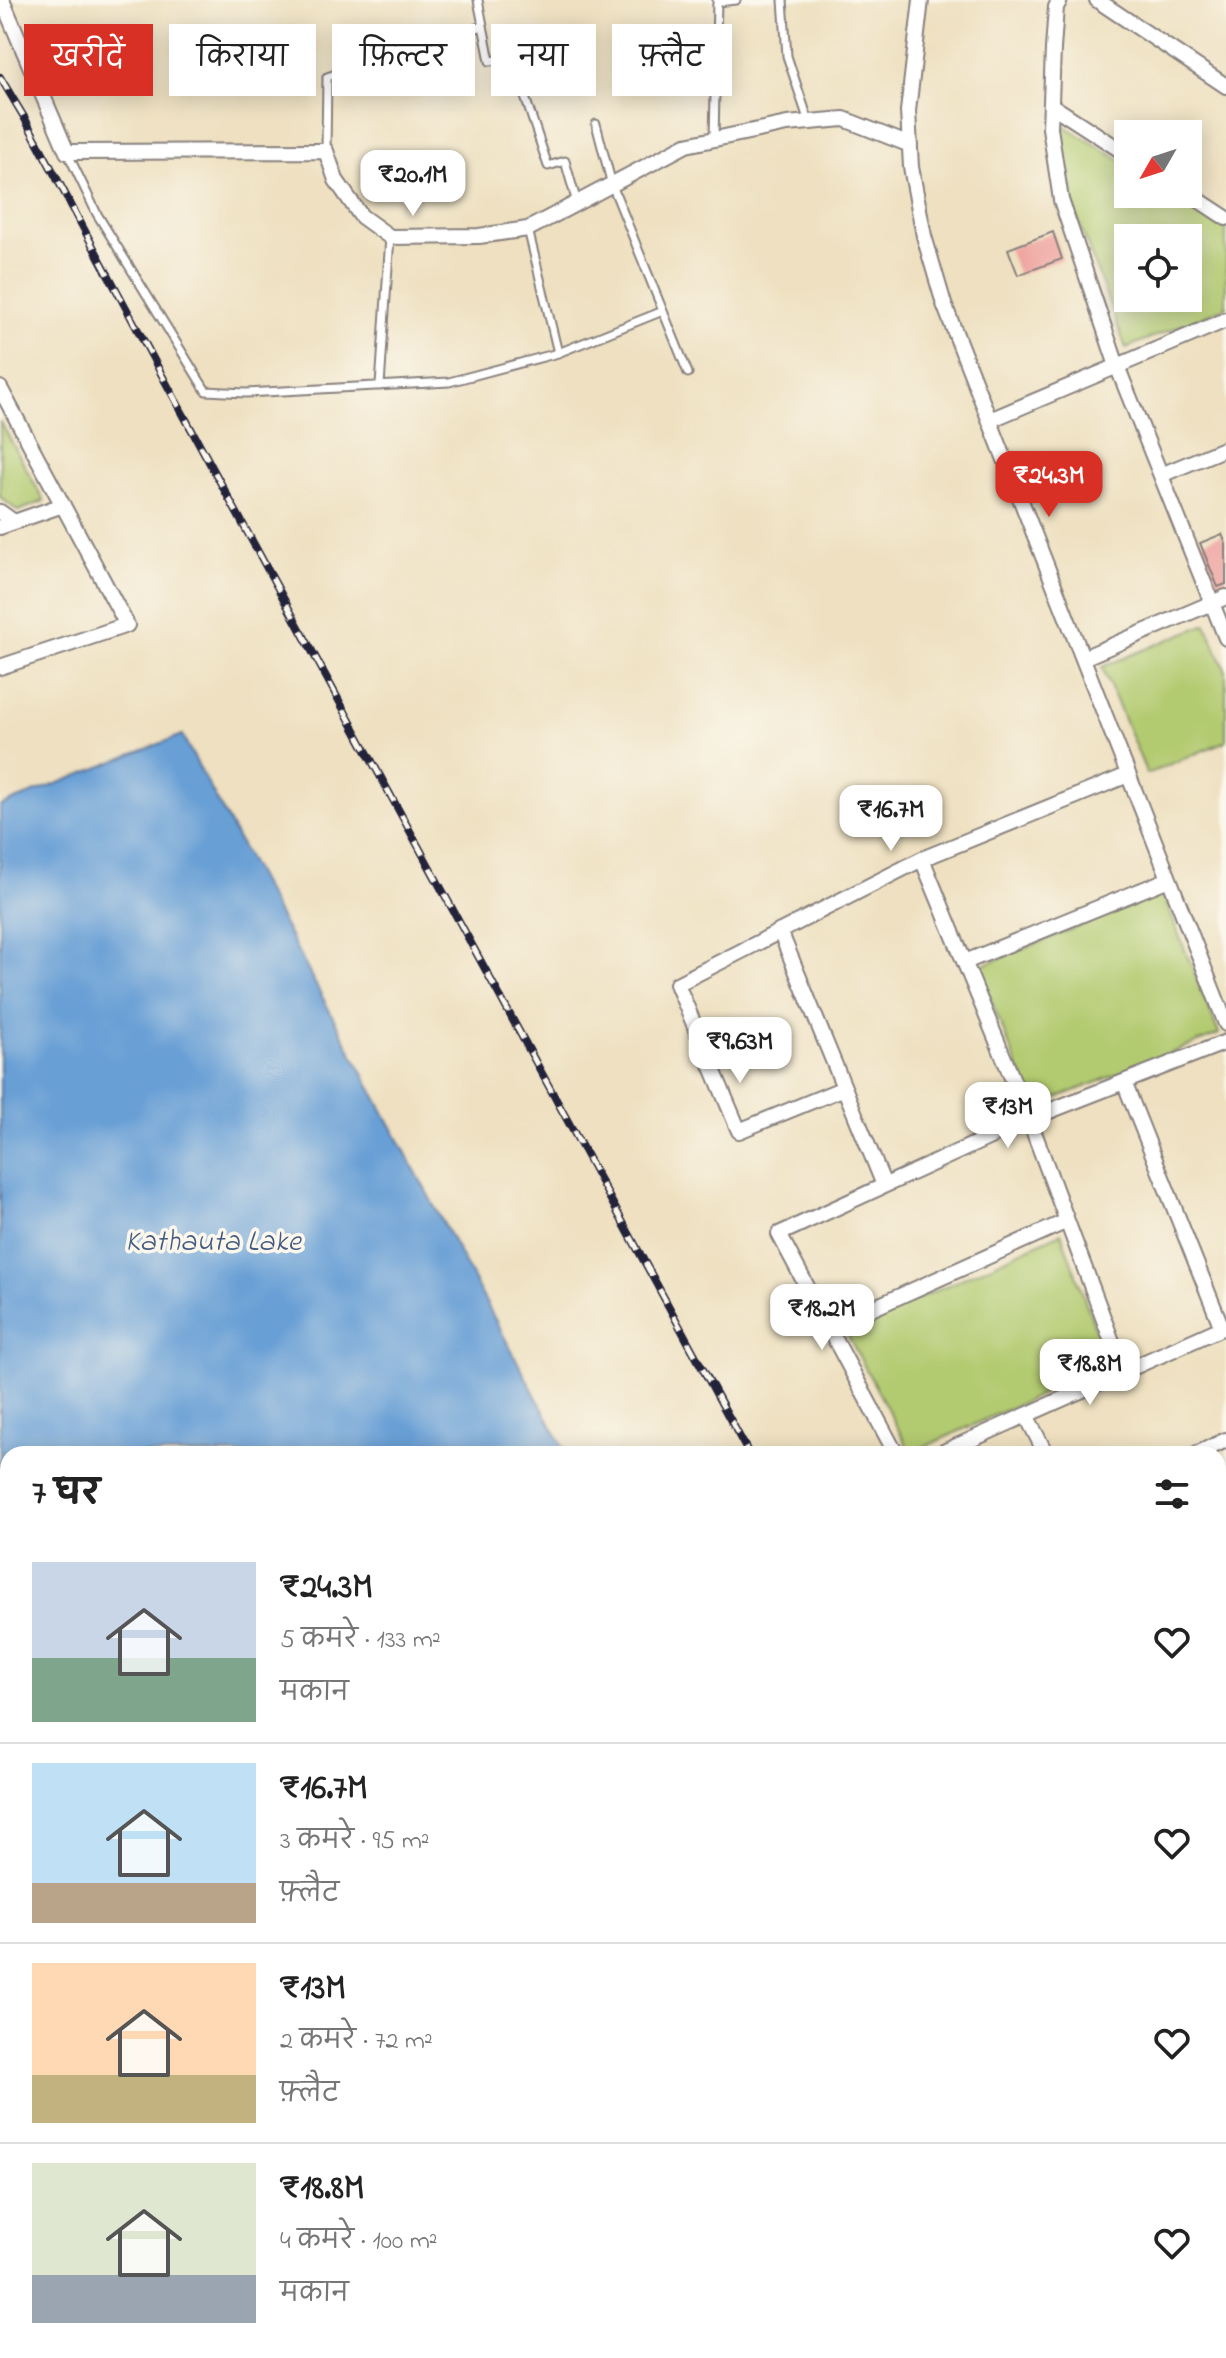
<!DOCTYPE html>
<html lang="hi">
<meta charset="utf-8">
<style>
:root{--surface:#fff;--page:#f6f6f6;--text:#222;--muted:#767676;--line:#e0e0e0;--accent:#d93025}
body{margin:0;font-family:"Indie Flower","Playpen Sans Deva",sans-serif;background:var(--page);color:var(--text);height:100vh;display:flex;flex-direction:column;font-size:30px;white-space:nowrap}
*{box-sizing:border-box;margin:0}
p{font-size:26px;color:var(--muted)}
.icon{flex:none;width:44px;height:44px;fill:none;stroke:currentColor;stroke-width:2;stroke-linecap:round;stroke-linejoin:round}
.map{position:relative;flex:1;overflow:hidden}
.details{position:absolute;left:0px;top:1446px;width:1226px;height:912px;display:flex;flex-direction:column;background:var(--surface);border-radius:24px 24px 0 0;box-shadow:0 4px 20px #0003}
.details>*{flex:none}
.guide{position:absolute;left:24px;top:24px;width:800px;height:72px;display:flex;gap:16px}
.needle{width:52px;rotate:231deg}
.buttons{position:absolute;left:1114px;top:120px;display:grid;gap:16px}
.buttons a{display:grid;place-items:center;width:88px;height:88px;border-radius:0px;background:var(--surface);box-shadow:0 4px 20px #0003;font-size:40px}
.price{position:absolute;translate:-50% -68px;padding:0 18px;border-radius:16px;background:#fff;color:#222;font-size:26px;line-height:52px;filter:drop-shadow(0 2px 4px #0008)}
.price::after{content:'';position:absolute;left:50%;top:48px;width:24px;height:18px;margin-left:-12px;background:inherit;clip-path:polygon(0 0,100% 0,50% 100%)}
.price.current{background:var(--accent);color:#fff}
ul{padding:0;list-style:none}
li{display:flex;align-items:center;gap:24px;height:200px;padding:0 32px}
li+li{border-top:2px solid var(--line)}
li span{display:grid;place-items:center;flex:none;width:224px;height:160px;border-radius:0px;color:#555}
li>.icon{margin-inline-start:auto}
span .icon{width:96px;height:96px;fill:#fffc;stroke-width:1}
li b{font-size:34px}
h2{display:flex;justify-content:space-between;align-items:center;height:96px;padding:0 32px;font-size:34px}
.chip{padding:0 28px;border-radius:0px;background:var(--surface);box-shadow:0 4px 20px #0003;font-size:28px;line-height:72px}
.chip.current{background:var(--accent);color:#fff}
.map>svg:first-child{display:block}
</style>
<div class="map">
<svg width="1226" height="2358" viewBox="0 0 1226 2358">
<rect width="100%" height="100%" fill="#fbf7ec"/>
<filter id="ink" filterUnits="userSpaceOnUse"><feTurbulence type="fractalNoise" baseFrequency=".0125" numOctaves="2"/><feDisplacementMap in="SourceGraphic" scale="16" xChannelSelector="R" yChannelSelector="G"/><feConvolveMatrix kernelMatrix="1 2 1 2 8 2 1 2 1" color-interpolation-filters="sRGB"/></filter>
<filter id="wash" filterUnits="userSpaceOnUse"><feTurbulence type="fractalNoise" baseFrequency=".006" numOctaves="4" result="noise"/><feDisplacementMap in="SourceGraphic" scale="32" xChannelSelector="R" yChannelSelector="G"/><feGaussianBlur stdDeviation="1.8" result="paint"/><feColorMatrix in="noise" values="0 0 0 0 0 0 0 0 0 0 0 0 0 0 0 0 0 1.4 0 .05"/><feComposite in="paint" operator="in"/></filter>
<g filter="url(#wash)">
<rect width="100%" height="100%" fill="#eee0c0"/>
<path fill="#f4d3c0" d="M 1226,2034 L 1226,2193 L 1218,2178 L 1218,2037 Z"/>
<path fill="#b2ca6f" stroke="#6a7655" stroke-width="2" fill-rule="evenodd" d="M 1065,126 L 1128,165 L 1128,194 L 1173,194 L 1226,227 L 1226,307 L 1126,348 L 1076,215 L 1060,132 ZM 1128,238 L 1188,238 L 1188,298 L 1128,298 Z
M 0,421 L 44,501 L 18,511 L 0,497 Z
M 1206,624 L 1226,671 L 1226,741 L 1147,774 L 1102,667 Z
M 1162,893 L 1219,1034 L 1034,1107 L 978,967 Z
M 1061,1233 L 1108,1364 L 911,1453 L 846,1332 Z
M 1226,1605 L 1226,1816 L 1218,1819 L 1218,1608 Z"/>
<path fill="#689fd5" stroke="#456088" stroke-width="2" d="M 182,735 L 567,1454 L 8,1454 L 8,1758 L 0,1760 L 0,806 Z"/>
<g id="blocks">
<path fill="#efa5a0" d="M 1053,232 L 1062,259 L 1018,275 L 1008,249 Z
M 1222,534 L 1226,544 L 1226,584 L 1218,587 L 1200,543 Z"/>
</g>
</g>
<g filter="url(#ink)">
<use href="#blocks" fill-opacity="0" stroke="#88817e" stroke-width="2"/>
<g fill="none" stroke-linecap="round" stroke-linejoin="round">
<g stroke="#88817e" stroke-width="11">
<path id="lane" d="M 478,0 L 490,61 L 519,57 L 529,84 L 521,85 L 548,166 L 565,161 L 577,203
M 783,0 L 787,56 L 809,122
M 717,2 L 736,0
M 596,124 L 612,185 L 688,373
M 714,139 L 717,0
M 326,151 L 327,77 L 483,26
M 67,152 L 97,214 L 206,391 L 246,393 L 449,382 L 558,353 L 528,229
M 558,353 L 663,311
M 380,386 L 390,237
M 0,2269 L 8,2268"/>
</g>
<g stroke="#88817e" stroke-width="18">
<path id="street" d="M 2,0 L 67,152 L 326,151 L 336,180 L 361,216 L 390,237 L 479,236 L 528,229 L 686,145 L 787,124 L 844,119 L 910,145
M 921,0 L 908,111 L 911,167 L 924,236 L 944,304 L 1226,1024
M 1060,0 L 1056,7 L 1053,49 L 1050,128 L 1061,200 L 1117,366 L 1226,638
M 1097,0 L 1226,86
M 1051,105 L 1128,155
M 1188,193 L 1226,218
M 0,388 L 127,625 L 0,667
M 990,420 L 1226,320
M 1161,475 L 1226,448
M 0,512 L 14,522
M 0,527 L 63,505
M 1083,658 L 1226,597
M 922,859 L 1029,1119 L 1123,1371
M 780,931 L 884,1185
M 965,962 L 1169,879
M 1124,1082 L 1222,1328
M 844,1088 L 739,1131 L 677,984 L 922,859 L 1128,775
M 831,1327 L 1067,1221
M 1026,1415 L 1046,1454
M 896,1454 L 779,1234 L 1029,1119 L 1226,1042
M 939,1454 L 1226,1326
M 1196,1454 L 1226,1440
M 1218,1592 L 1226,1589
M 1218,1833 L 1226,1829
M 244,2350 L 245,2358
M 462,2350 L 463,2358
M 605,2350 L 606,2358
M 746,2350 L 747,2358
M 863,2350 L 864,2358
M 936,2350 L 940,2358
M 1065,2350 L 1070,2358
M 354,2358 L 403,2350"/>
</g>
<g stroke="#88817e" stroke-width="24">
<path id="secondary" d="M 1218,1991 L 1226,1988
M 1218,2008 L 1226,2005
M 0,2185 L 8,2195
M 0,2213 L 8,2212
M 0,2236 L 8,2252
M 48,2350 L 51,2358
M 71,2350 L 74,2358"/>
</g>
<use href="#lane" stroke="#fff" stroke-width="7"/>
<use href="#street" stroke="#fff" stroke-width="14"/>
<use href="#secondary" stroke="#fff" stroke-width="20"/>
<g stroke="#22223b" stroke-width="8">
<path id="rail" d="M 0,77 L 24,117 L 164,379 L 749,1454
M 1218,2319 L 1226,2334"/>
</g>
<use href="#rail" stroke="#fbf7ec" stroke-width="5" stroke-dasharray="15" stroke-linecap="butt"/>
</g>
</g>
<g text-anchor="middle" stroke-width="7" stroke-linejoin="round" paint-order="stroke">
<g font-size="30" font-style="italic" fill="#425a80" stroke="#fbf7ec">
<text x="213" y="1250">Kathauta Lake</text>
</g>
</g>
</svg>
<div class="buttons">
<a><svg class="needle" viewBox="-14 -14 28 28"><path d="M0-13l5 13h-10z" fill="#e53935"/><path d="M0 13l5-13h-10z" fill="#767676"/></svg></a>
<a><svg class="icon" aria-label="locate" viewBox="0 0 24 24"><circle cx="12" cy="12" r="6"/><path d="M12 2v4M12 18v4M2 12h4M18 12h4"/></svg></a>
</div>
<b class="price" style="left:413px;top:218px">₹20.1M</b>
<b class="price current" style="left:1049px;top:519px">₹24.3M</b>
<b class="price" style="left:891px;top:853px">₹16.7M</b>
<b class="price" style="left:740px;top:1085px">₹9.63M</b>
<b class="price" style="left:1008px;top:1150px">₹13M</b>
<b class="price" style="left:822px;top:1352px">₹18.2M</b>
<b class="price" style="left:1090px;top:1407px">₹18.8M</b>
<div class="guide">
<a class="chip current">खरीदें</a>
<a class="chip">किराया</a>
<a class="chip">फ़िल्टर</a>
<a class="chip">नया</a>
<a class="chip">फ़्लैट</a>
</div>
<section class="details">
<h2>7 घर<svg class="icon" aria-label="filters" viewBox="0 0 24 24"><path d="M4 7h16M4 17h16"/><circle cx="9" cy="7" r="2"/><circle cx="15" cy="17" r="2"/></svg></h2>
<ul>
<li><span style="background:linear-gradient(#c9d6e8 60%,#7fa58c 0)"><svg class="icon" aria-label="home" viewBox="0 0 24 24"><path d="M3 11l9-7 9 7M6 9v11h12V9"/></svg></span><div><b>₹24.3M</b><p>5 कमरे · 133 m²</p><p>मकान</p></div><svg class="icon" aria-label="heart" viewBox="0 0 24 24"><path d="M12 20l-8-8c-3-5 5-10 8-4 3-6 11-1 8 4z"/></svg></li>
<li><span style="background:linear-gradient(#bfe0f5 75%,#b9a48a 0)"><svg class="icon" aria-label="home" viewBox="0 0 24 24"><path d="M3 11l9-7 9 7M6 9v11h12V9"/></svg></span><div><b>₹16.7M</b><p>3 कमरे · 95 m²</p><p>फ़्लैट</p></div><svg class="icon" aria-label="heart" viewBox="0 0 24 24"><path d="M12 20l-8-8c-3-5 5-10 8-4 3-6 11-1 8 4z"/></svg></li>
<li><span style="background:linear-gradient(#ffd9b3 70%,#c2b280 0)"><svg class="icon" aria-label="home" viewBox="0 0 24 24"><path d="M3 11l9-7 9 7M6 9v11h12V9"/></svg></span><div><b>₹13M</b><p>2 कमरे · 72 m²</p><p>फ़्लैट</p></div><svg class="icon" aria-label="heart" viewBox="0 0 24 24"><path d="M12 20l-8-8c-3-5 5-10 8-4 3-6 11-1 8 4z"/></svg></li>
<li><span style="background:linear-gradient(#dfe7d0 70%,#9aa5b1 0)"><svg class="icon" aria-label="home" viewBox="0 0 24 24"><path d="M3 11l9-7 9 7M6 9v11h12V9"/></svg></span><div><b>₹18.8M</b><p>4 कमरे · 100 m²</p><p>मकान</p></div><svg class="icon" aria-label="heart" viewBox="0 0 24 24"><path d="M12 20l-8-8c-3-5 5-10 8-4 3-6 11-1 8 4z"/></svg></li>
</ul>
</section>
</div>
